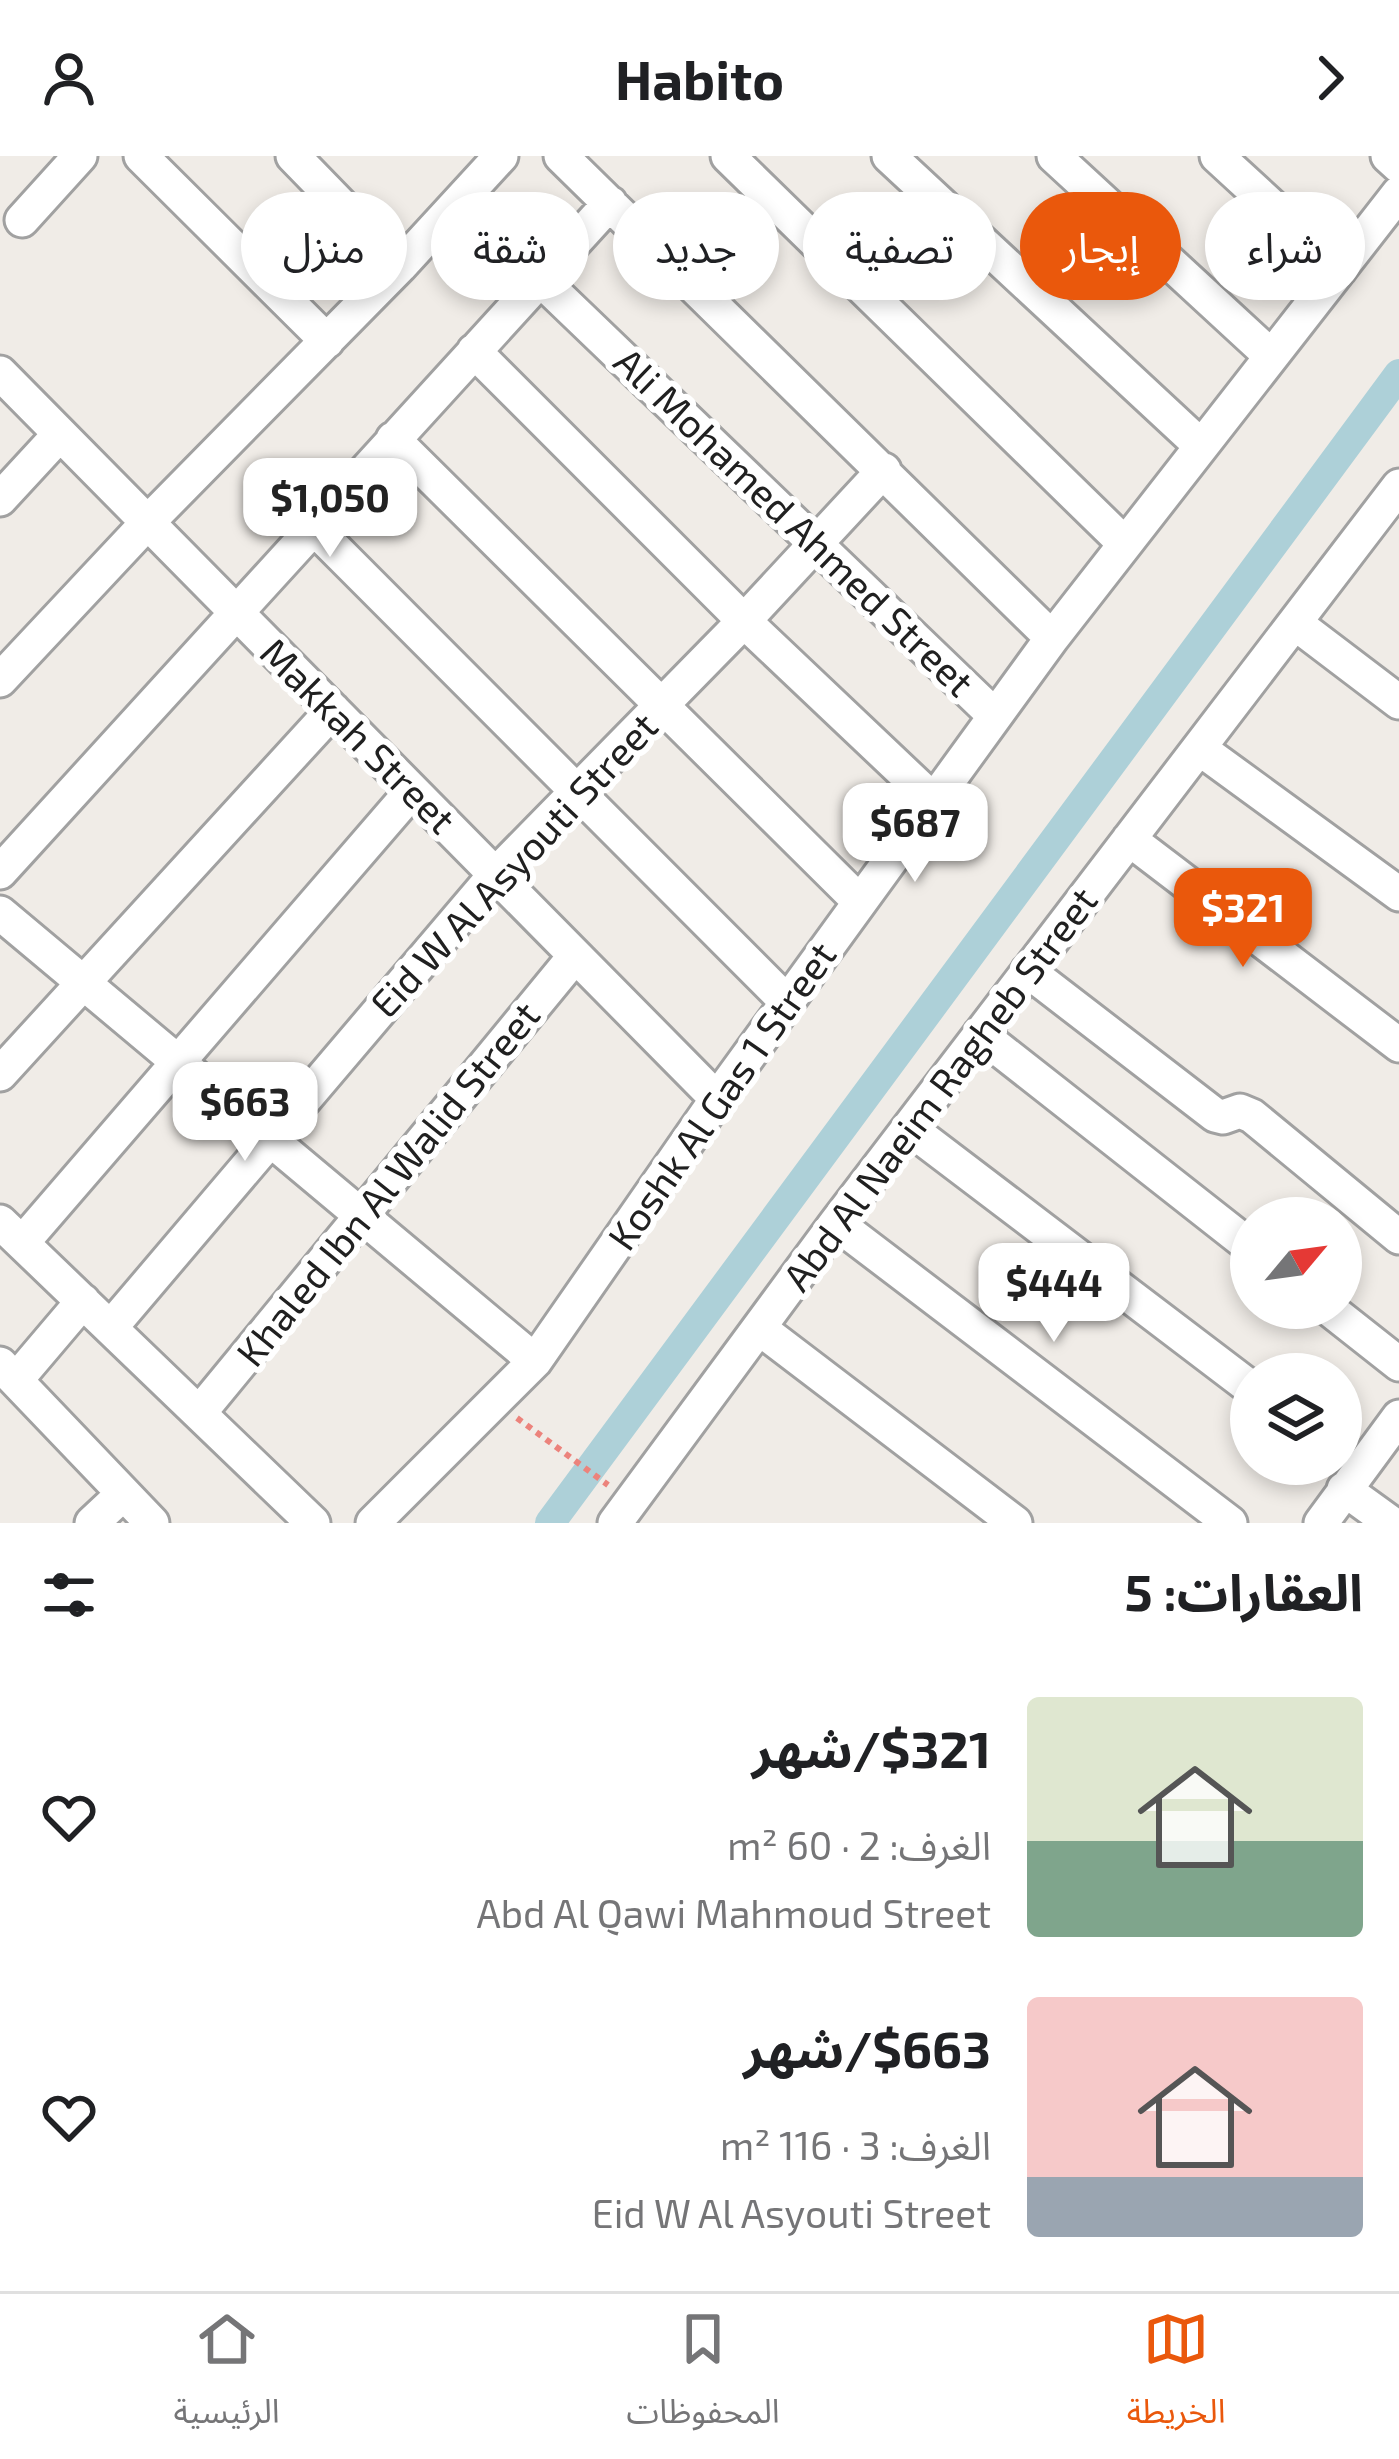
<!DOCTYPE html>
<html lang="ar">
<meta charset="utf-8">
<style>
:root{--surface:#fff;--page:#f2f2f2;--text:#202124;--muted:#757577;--line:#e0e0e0;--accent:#ea580c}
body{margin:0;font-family:"Exo 2","Noto Sans Arabic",sans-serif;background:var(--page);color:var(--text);direction:rtl;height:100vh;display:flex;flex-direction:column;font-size:45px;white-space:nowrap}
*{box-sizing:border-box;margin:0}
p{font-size:39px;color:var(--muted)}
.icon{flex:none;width:66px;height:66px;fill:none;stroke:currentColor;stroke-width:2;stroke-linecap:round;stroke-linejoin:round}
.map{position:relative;height:1367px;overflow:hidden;direction:ltr}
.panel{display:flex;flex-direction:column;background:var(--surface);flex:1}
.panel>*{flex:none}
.hud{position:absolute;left:36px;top:36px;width:1329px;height:108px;direction:rtl;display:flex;gap:24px}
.needle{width:78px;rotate:61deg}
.tools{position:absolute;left:1230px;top:1041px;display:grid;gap:24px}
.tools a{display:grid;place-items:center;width:132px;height:132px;border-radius:50%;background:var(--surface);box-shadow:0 6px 18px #0003;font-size:60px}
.price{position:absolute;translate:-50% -102px;padding:0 27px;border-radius:24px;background:#fff;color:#222;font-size:39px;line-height:78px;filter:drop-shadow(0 3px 6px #0008)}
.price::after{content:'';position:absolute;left:50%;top:72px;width:36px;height:27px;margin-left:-18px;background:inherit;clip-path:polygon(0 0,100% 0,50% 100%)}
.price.active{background:var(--accent);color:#fff}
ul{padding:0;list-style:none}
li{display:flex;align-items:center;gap:36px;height:300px;padding:0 36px}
li span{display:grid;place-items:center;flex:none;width:336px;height:240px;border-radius:12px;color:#555}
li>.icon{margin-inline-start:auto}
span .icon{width:144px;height:144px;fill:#fffc;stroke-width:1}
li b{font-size:51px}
h2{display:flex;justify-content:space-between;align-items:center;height:144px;padding:0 36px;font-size:51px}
.pill{padding:0 42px;border-radius:54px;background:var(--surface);box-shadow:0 6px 18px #0003;font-size:42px;line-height:108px}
.pill.active{background:var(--accent);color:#fff}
header{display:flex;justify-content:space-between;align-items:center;height:156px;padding:0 36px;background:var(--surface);font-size:54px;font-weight:700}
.menu{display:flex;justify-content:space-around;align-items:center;height:168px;border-top:3px solid var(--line);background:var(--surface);font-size:33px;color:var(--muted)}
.menu a{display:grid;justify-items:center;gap:6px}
.menu .active{color:var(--accent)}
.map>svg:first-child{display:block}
</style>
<header><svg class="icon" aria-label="forward" viewBox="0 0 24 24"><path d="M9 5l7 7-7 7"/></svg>Habito<svg class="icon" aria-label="person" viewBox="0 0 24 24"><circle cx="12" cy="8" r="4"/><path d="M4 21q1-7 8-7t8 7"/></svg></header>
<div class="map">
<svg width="1399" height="1367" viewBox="0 0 1399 1367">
<rect width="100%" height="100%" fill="#f0ece7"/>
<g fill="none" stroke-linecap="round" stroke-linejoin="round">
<path stroke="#add0d8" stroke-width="30" d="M 550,1367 L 1399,218"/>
<g stroke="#a1a1a1" stroke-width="39">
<path id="minor" d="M 141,0 L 327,185
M 293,0 L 400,110
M 561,0 L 1052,482
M 728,0 L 1125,388
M 889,0 L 1201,290
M 1054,0 L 1271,200
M 1217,0 L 1340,113
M 1388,0 L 1399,10
M 22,64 L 80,0
M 540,123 L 995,560
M 474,195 L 744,465 L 934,645
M 0,217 L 717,943
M 393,283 L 860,746
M 0,343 L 60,278
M 313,371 L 787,846
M 1295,467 L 1399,546
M 0,524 L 148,366 L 400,110 L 501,0
M 1199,592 L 1399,738
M 1129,683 L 1399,889
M 0,716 L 610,47
M 0,757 L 535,1205
M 1028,815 L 1215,959 L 1223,961 L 1240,955 L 1252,960 L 1399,1081
M 980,878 L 1251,1091
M 0,918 L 333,554
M 909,972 L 1251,1232
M 0,1066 L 313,1367
M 836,1067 L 1230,1367
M 22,1087 L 412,635
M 1328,1152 L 1399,1208
M 111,1171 L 495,719 L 744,465 L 884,314
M 759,1172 L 1015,1367
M 0,1208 L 152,1367
M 16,1224 L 83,1145
M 200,1256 L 575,800
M 1344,1333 L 1391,1367
M 92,1367 L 123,1338
M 373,1367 L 535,1205 L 717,943 L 1052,482 L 1399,37
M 615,1367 L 836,1067 L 1399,330
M 1321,1367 L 1399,1261"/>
</g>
<path stroke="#ec837c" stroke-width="6" stroke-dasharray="6 6" stroke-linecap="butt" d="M 517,1262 L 608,1329"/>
<use href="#minor" stroke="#fff" stroke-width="33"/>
</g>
<g text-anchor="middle" stroke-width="12" stroke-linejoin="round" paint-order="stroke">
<g font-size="39" fill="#202020" stroke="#fff">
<text transform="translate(794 366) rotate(44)" y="14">Ali Mohamed Ahmed Street</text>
<text transform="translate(358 580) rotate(45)" y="14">Makkah Street</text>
<text transform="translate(514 709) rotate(-47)" y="14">Eid W Al Asyouti Street</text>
<text transform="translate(940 933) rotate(-53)" y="14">Abd Al Naeim Ragheb Street</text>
<text transform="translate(722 940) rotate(-55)" y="14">Koshk Al Gas 1 Street</text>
<text transform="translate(388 1028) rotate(-51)" y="14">Khaled Ibn Al Walid Street</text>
</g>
</g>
</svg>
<div class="tools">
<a><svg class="needle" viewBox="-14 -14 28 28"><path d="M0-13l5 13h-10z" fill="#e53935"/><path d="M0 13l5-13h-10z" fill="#757577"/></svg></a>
<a><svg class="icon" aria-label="layers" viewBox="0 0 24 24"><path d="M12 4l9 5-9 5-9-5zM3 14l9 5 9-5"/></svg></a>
</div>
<b class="price" style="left:330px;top:404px">$1,050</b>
<b class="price" style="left:915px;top:729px">$687</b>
<b class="price active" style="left:1243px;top:814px">$321</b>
<b class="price" style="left:245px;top:1008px">$663</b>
<b class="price" style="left:1054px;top:1189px">$444</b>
<div class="hud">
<a class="pill">شراء</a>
<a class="pill active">إيجار</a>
<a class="pill">تصفية</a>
<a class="pill">جديد</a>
<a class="pill">شقة</a>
<a class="pill">منزل</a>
</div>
</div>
<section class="panel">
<h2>العقارات: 5<svg class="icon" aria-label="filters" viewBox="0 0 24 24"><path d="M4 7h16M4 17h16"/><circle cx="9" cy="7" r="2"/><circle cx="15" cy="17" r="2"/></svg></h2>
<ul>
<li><span style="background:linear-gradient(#dfe7d0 60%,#7fa58c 0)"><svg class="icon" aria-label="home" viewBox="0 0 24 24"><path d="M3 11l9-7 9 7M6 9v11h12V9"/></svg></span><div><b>$321/شهر</b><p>الغرف: 2 · 60 m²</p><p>Abd Al Qawi Mahmoud Street</p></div><svg class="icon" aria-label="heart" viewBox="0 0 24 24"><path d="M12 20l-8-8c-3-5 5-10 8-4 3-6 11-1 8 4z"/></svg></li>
<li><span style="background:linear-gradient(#f6c9c9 75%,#9aa5b1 0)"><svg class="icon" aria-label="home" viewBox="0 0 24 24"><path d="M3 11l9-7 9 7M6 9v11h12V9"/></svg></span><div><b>$663/شهر</b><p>الغرف: 3 · 116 m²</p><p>Eid W Al Asyouti Street</p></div><svg class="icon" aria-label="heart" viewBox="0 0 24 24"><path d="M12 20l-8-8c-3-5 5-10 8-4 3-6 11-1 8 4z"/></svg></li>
</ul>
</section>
<nav class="menu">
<a class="active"><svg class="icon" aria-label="map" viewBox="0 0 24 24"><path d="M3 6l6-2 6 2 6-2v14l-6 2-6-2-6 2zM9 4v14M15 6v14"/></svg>الخريطة</a>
<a><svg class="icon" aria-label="saved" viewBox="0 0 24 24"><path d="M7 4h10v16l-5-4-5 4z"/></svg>المحفوظات</a>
<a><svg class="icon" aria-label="home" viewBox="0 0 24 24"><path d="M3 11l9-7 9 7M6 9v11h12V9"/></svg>الرئيسية</a>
</nav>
